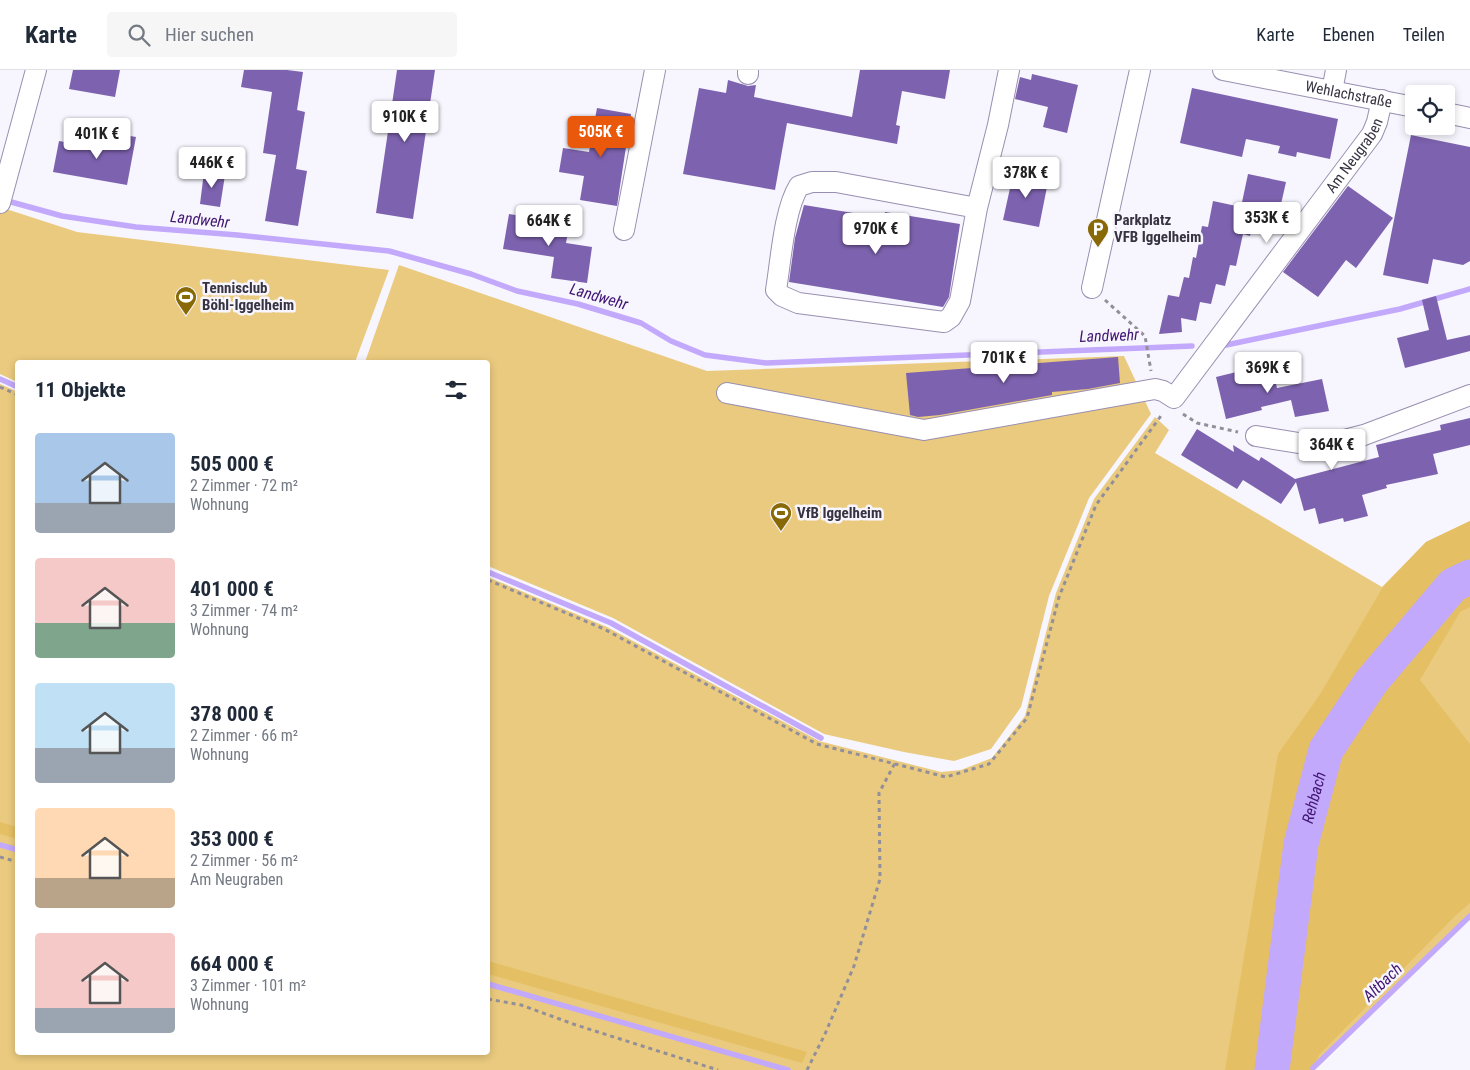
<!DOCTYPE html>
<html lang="de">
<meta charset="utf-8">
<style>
:root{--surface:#fff;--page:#f6f6f7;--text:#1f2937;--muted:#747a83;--line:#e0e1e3;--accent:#ea580c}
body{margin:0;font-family:"Roboto Condensed",sans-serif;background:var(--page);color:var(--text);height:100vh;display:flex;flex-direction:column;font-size:19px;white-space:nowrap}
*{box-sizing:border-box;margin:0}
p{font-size:16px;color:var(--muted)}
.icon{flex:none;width:28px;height:28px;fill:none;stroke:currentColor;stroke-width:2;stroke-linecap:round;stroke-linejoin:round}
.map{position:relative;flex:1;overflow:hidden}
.sheet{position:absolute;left:15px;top:290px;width:475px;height:695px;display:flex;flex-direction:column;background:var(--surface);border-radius:5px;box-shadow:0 2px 8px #0003}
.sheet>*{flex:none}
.buttons{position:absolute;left:1405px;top:15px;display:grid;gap:10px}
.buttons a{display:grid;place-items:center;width:50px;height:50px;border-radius:5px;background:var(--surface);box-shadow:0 2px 8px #0003;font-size:25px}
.price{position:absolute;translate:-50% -42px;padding:0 11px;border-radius:5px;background:#fff;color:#222;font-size:16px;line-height:32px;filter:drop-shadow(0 1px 2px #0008)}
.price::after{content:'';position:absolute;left:50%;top:30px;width:15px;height:11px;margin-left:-8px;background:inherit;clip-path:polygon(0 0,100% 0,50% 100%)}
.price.on{background:var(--accent);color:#fff}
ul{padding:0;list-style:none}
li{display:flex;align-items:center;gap:15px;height:125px;padding:0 20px}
li span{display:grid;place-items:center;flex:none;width:140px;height:100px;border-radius:5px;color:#555}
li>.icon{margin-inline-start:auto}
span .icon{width:60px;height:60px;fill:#fffc;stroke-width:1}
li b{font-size:21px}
h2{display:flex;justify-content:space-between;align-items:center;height:60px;padding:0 20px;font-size:21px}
header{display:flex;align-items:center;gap:30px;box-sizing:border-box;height:70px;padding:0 25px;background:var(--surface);border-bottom:1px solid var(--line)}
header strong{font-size:24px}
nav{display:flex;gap:28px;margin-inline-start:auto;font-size:18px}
.search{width:350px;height:45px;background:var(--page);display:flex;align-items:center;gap:12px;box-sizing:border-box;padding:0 18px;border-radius:5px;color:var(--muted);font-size:19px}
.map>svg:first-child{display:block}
</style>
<header>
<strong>Karte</strong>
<div class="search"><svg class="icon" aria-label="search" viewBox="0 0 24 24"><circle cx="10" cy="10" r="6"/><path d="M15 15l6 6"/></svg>Hier suchen</div>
<nav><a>Karte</a><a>Ebenen</a><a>Teilen</a></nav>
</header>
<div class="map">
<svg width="1470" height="1000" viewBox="0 0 1470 1000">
<rect width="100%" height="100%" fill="#f7f5fd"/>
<path fill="#eaca7e" d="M 0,137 L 77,162 L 389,200 L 355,292 L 18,292 L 17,312 L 0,304 Z
M 399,195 L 707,301 L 1124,286 L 1151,344 L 1089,428 L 1049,526 L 1021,637 L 991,679 L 954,691 L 904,682 L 824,664 L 613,548 L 488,496 L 488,292 L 365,292 Z
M 0,314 L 18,322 L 18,982 L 488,982 L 488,507 L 607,557 L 819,671 L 941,702 L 961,700 L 992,688 L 1025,646 L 1056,523 L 1094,429 L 1155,347 L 1169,360 L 1155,383 L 1382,517 L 1426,472 L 1470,451 L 1470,845 L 1311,1000 L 0,1000 Z"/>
<path fill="#e4bf64" d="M 1470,451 L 1470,537 L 1460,542 L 1420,610 L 1470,674 L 1470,833 L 1456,845 L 1319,985 L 1312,1000 L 1225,1000 L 1278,684 L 1319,626 L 1383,517 L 1426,472 Z
M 0,752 L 17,757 L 17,769 L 0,764 Z
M 488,891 L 807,982 L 802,993 L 488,904 Z"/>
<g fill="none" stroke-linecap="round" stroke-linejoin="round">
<path stroke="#c3a9fb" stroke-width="5.5" d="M 4,130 L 62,146 L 136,157 L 237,165 L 389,181 L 471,204 L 517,221 L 578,234 L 641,253 L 671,271 L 705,285 L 766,293 L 1192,276
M 1226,275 L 1400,239 L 1470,219
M 0,309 L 18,317
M 488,502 L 611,553 L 821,668
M 0,775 L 18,780
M 488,914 L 788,1000
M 1313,998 L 1470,846"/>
<path stroke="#c3a9fb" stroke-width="35" id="s1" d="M 1272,1000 L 1301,774 L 1326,680 L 1371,612 L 1453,515 L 1470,507"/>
</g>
<path fill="#7d62af" d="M 73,0 L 120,0 L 115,27 L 69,19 Z
M 244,0 L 287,0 L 303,2 L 297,40 L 305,42 L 296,99 L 307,101 L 298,156 L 265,151 L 276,85 L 263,83 L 272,22 L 241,17 Z
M 397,0 L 435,0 L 413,149 L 376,143 Z
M 860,0 L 950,0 L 945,29 L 902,21 L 896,55 L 900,56 L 897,74 L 787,53 L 775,120 L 683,104 L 699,18 L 726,23 L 728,10 L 748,16 L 756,15 L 754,27 L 852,47 Z
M 1032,4 L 1078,15 L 1067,63 L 1043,57 L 1048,37 L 1015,29 L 1020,7 L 1031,10 Z
M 1192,18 L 1338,49 L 1330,89 L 1297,82 L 1296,87 L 1278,83 L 1280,76 L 1246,69 L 1242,87 L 1180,73 Z
M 597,38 L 631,44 L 617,136 L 580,130 L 584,106 L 559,102 L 563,78 L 589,82 Z
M 113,63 L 136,67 L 127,115 L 53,102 L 59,71 L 110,80 Z
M 1411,65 L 1470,77 L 1470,191 L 1463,195 L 1433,189 L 1428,214 L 1383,205 Z
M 1014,100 L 1049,107 L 1039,157 L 1003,150 Z
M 204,102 L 225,105 L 220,137 L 200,134 Z
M 1248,104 L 1286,112 L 1279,143 L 1256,138 L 1250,166 L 1243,164 L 1236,196 L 1230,195 L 1225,216 L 1216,214 L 1211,234 L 1200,232 L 1196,251 L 1181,248 L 1182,262 L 1159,264 L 1168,225 L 1179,227 L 1184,207 L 1189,208 L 1193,187 L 1196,188 L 1202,156 L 1208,157 L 1213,131 L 1241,137 Z
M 1348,116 L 1393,148 L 1356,198 L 1346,190 L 1318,227 L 1283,202 Z
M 804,135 L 884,148 L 885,142 L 960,154 L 949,227 L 943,237 L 789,212 L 795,168 Z
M 509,144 L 541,149 L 540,152 L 569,156 L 566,173 L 592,177 L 587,213 L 551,208 L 554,187 L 503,179 Z
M 1436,226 L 1447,270 L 1470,265 L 1470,281 L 1405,298 L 1397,268 L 1429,260 L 1422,230 Z
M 1118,287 L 1120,313 L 1088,319 L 1052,322 L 1052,325 L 940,345 L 918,347 L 910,345 L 906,303 Z
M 1261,296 L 1262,300 L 1272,297 L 1277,318 L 1322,309 L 1329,341 L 1295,347 L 1291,330 L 1261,337 L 1262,340 L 1226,349 L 1216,307 Z
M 1470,348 L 1470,375 L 1433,384 L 1438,404 L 1386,415 L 1387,418 L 1362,425 L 1368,446 L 1344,452 L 1343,448 L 1319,454 L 1315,438 L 1304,441 L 1296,412 L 1281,434 L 1243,410 L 1237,419 L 1181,385 L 1197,359 L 1234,382 L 1233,375 L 1259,391 L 1261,387 L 1295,409 L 1379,387 L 1376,375 L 1441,360 L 1440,355 Z"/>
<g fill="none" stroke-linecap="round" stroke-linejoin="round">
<g stroke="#998fb0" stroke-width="22">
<g id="minor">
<path id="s2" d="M 1223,0 L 1414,37"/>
<path d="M 748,4 L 748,0"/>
<path d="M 1332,21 L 1336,0"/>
<path d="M 1446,43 L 1470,48"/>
<path d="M 0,133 L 36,0"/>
<path d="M 977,138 L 836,112 L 812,112 L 799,116 C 784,140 781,190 776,220 L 782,226 L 798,233 L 944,252 L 951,247 L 960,231 L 977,138 L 998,55 L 1009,0"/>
<path d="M 624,160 L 655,0"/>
<path d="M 1092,218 L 1140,0"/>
<path id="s3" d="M 727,323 L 924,360 L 1155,319 L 1163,321 L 1174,328 L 1372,64 L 1377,52 L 1382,30"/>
<path d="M 1256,366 L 1311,375 L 1329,374 L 1364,365 L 1470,325"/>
</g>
</g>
<path stroke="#928f9a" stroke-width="3" stroke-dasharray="4 4" stroke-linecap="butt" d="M 1105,230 L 1145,266 L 1151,301
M 0,317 L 18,325
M 1183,344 L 1197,353 L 1238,362
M 488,510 L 604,559 L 817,674 L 946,707 L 989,694 L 1027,648 L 1059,527 L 1096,435 L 1163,343
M 0,787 L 18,792
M 488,929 L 521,935 L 576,955 L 718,1000
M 807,1000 L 825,964 L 854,896 L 880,809 L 879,723 L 895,693"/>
<use href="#minor" stroke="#fff" stroke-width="20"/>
</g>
<defs>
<g id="parking-pin" transform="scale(1.125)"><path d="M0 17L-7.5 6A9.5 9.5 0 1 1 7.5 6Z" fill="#886906" stroke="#f7f5fd"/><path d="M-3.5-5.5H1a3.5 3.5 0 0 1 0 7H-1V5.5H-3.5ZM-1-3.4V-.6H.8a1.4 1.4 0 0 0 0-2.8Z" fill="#fff"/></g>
<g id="stadium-pin" transform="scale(1.125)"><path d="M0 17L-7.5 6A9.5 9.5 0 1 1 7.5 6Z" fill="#886906" stroke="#f7f5fd"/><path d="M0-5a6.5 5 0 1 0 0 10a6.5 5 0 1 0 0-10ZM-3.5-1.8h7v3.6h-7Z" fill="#fff"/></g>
</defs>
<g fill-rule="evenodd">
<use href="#parking-pin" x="1098" y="159"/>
<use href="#stadium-pin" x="186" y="227"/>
<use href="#stadium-pin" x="781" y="443"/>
</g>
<g text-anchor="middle" stroke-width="5" stroke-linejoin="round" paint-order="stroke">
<g font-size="15" fill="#373341" stroke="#f7f5fd">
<text dy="5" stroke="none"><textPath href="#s2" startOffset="128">Wehlachstraße</textPath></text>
<text dy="5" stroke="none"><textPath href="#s3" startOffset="759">Am Neugraben</textPath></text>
</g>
<g font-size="15" font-weight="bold" fill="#373341" stroke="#f7f5fd" text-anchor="start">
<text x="1114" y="155">Parkplatz<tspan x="1114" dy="17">VFB Iggelheim</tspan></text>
<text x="202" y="223">Tennisclub<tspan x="202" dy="17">Böhl-Iggelheim</tspan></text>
<text x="797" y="448">VfB Iggelheim</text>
</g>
<g font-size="16" font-style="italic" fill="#401573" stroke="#f7f5fd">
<text transform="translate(200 149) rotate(6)" y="6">Landwehr</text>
<text transform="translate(599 226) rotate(16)" y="6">Landwehr</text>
<text transform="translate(1109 265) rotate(-2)" y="6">Landwehr</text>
<text dy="6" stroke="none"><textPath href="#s1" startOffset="276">Rehbach</textPath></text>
<text transform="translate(1382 912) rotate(-44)" y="6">Altbach</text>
</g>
</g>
</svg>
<div class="buttons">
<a><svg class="icon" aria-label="locate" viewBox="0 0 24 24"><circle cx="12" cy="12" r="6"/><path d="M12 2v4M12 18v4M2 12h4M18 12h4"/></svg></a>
</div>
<b class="price" style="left:405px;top:73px">910K €</b>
<b class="price on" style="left:601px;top:88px">505K €</b>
<b class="price" style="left:97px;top:90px">401K €</b>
<b class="price" style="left:212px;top:119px">446K €</b>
<b class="price" style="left:1026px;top:129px">378K €</b>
<b class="price" style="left:1267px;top:174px">353K €</b>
<b class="price" style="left:549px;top:177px">664K €</b>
<b class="price" style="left:876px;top:185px">970K €</b>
<b class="price" style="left:1004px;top:314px">701K €</b>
<b class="price" style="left:1268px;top:324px">369K €</b>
<b class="price" style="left:1332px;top:401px">364K €</b>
<section class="sheet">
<h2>11 Objekte<svg class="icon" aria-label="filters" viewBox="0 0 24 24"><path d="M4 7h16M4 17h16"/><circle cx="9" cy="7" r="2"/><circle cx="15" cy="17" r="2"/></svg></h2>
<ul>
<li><span style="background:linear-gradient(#a9c7e8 70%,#9aa5b1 0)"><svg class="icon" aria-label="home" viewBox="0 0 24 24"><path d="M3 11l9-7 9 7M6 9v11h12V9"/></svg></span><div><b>505 000 €</b><p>2 Zimmer · 72 m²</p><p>Wohnung</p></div></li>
<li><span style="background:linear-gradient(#f6c9c9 65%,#7fa58c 0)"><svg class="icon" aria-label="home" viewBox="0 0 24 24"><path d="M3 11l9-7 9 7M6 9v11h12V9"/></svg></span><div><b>401 000 €</b><p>3 Zimmer · 74 m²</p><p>Wohnung</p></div></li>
<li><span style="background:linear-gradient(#bfe0f5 65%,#9aa5b1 0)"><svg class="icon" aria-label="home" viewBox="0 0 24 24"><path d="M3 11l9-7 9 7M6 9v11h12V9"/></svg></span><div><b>378 000 €</b><p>2 Zimmer · 66 m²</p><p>Wohnung</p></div></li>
<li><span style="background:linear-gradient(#ffd9b3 70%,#b9a48a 0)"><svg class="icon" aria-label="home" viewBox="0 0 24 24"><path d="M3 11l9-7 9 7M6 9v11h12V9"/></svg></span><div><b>353 000 €</b><p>2 Zimmer · 56 m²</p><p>Am Neugraben</p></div></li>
<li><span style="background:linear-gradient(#f6c9c9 75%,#9aa5b1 0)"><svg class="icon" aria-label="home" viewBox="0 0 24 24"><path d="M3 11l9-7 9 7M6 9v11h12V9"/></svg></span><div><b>664 000 €</b><p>3 Zimmer · 101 m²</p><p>Wohnung</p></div></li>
</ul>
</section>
</div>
